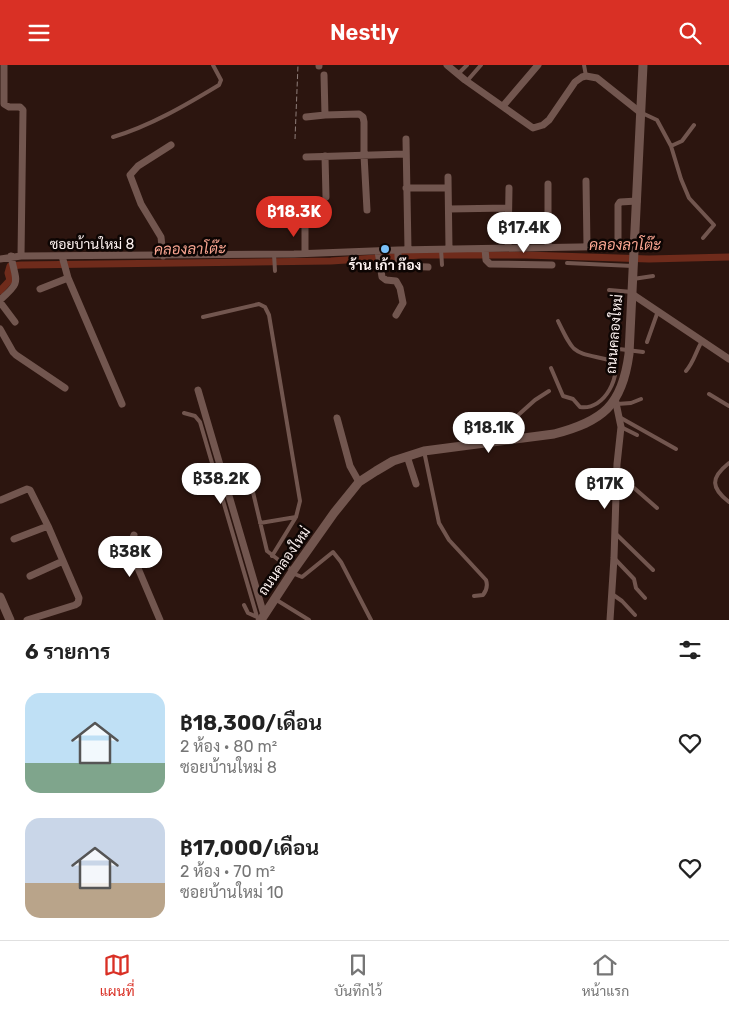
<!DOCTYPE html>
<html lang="th">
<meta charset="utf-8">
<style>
:root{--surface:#fff;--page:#f6f6f6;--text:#222;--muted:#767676;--line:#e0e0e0;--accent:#d93025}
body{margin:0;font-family:Rubik,Sarabun,sans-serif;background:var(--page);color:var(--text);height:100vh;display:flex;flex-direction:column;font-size:19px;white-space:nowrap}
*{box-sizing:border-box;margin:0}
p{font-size:16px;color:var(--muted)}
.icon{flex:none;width:28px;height:28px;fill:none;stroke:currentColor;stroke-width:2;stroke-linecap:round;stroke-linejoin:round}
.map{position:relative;height:555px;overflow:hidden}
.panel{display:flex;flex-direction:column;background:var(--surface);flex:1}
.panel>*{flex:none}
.price{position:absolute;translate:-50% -42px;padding:0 11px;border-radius:18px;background:#fff;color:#222;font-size:16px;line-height:32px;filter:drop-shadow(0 1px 2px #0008)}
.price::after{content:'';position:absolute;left:50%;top:30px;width:15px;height:11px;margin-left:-8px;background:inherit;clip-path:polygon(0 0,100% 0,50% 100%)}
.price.active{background:var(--accent);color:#fff}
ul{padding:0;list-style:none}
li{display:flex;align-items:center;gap:15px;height:125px;padding:0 25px}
li span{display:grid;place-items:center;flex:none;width:140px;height:100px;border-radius:15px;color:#555}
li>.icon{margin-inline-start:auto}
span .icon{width:60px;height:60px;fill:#fffc;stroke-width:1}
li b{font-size:21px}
h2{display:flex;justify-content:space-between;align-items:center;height:60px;padding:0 25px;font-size:21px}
header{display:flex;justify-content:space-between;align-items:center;height:65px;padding:0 25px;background:var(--accent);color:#fff;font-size:22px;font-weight:600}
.tabs{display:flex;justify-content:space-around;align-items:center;height:70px;border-top:1px solid var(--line);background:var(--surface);font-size:14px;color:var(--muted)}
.tabs a{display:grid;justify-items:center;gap:2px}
.tabs .active{color:var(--accent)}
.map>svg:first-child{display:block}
</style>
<header><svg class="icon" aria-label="menu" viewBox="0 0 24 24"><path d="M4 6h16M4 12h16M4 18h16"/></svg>Nestly<svg class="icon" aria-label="search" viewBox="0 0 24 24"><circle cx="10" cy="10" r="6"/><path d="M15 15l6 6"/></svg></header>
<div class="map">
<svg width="729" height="555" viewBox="0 0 729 555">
<rect width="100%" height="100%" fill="#2c150f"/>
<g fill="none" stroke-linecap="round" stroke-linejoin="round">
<path stroke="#6f2b1b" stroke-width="7" d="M 0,226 L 10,215 L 8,208 L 10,201 L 21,200 L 331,196 L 421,190 L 526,190 L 649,194 L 729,192"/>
<path stroke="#8e7d79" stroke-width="1" stroke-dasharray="5 2.5" stroke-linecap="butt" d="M 295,74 L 298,0"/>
<path stroke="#72564f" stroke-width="4" d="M 584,0 L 586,11
M 458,9 L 467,0
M 467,16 L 481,0
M 642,48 L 657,55 L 671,81 L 682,76 L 694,60
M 113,72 C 150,61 186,40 219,20 L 221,15 L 213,0
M 671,81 L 681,114 L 689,133 L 714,160 L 703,173
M 441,184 L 442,200
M 274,189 L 275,206
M 567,198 L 633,201
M 633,214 L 653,211
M 609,225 L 632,227
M 203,252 L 259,239 L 265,242 L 269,250 L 300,436 L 296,452 L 272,491
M 558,256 C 575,291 572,286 609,295 L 619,284 L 643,287
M 647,277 L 658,246
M 551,303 L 563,331 L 573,334 L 580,342 C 605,346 622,310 614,289
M 686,306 C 694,297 696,286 702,276
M 709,329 L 729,341
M 617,339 L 631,338 L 641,334
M 184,348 L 195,351 L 200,357 L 258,555
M 621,353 L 676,384
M 621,362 L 637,370
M 520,373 L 516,352 L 535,335 L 549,326
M 424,386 L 439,458 L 449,475 L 486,515 C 488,521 487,525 483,530 L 474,531
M 729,398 C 710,413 711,423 729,437
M 617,408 L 657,443
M 206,410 L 213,427 L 222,434
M 252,423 L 267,486 L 293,506
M 260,458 L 296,452
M 615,468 L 653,505
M 614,493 L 634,514 L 636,523 L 645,533
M 292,508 L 302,512 L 333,487 L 341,497 L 371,555
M 612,529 L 622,536 L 635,550
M 275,534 L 309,555
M 244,540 L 248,548 L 257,552"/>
<path stroke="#72564f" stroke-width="7" d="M 4,0 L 4,39 L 9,42 L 20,42 L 23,45 L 21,191
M 447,0 L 465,15 L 533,63 L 543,60 L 549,55 L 575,17 L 582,12 L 586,11 L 597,13 L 641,48
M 319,1 L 319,0
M 324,10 L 325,50 L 359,49 L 363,52 L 364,57 L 364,90 L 367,145
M 503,41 L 538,0
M 306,52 L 325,50
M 406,74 L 408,185
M 325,91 L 326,132
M 306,92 L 405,89
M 448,112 L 449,184
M 586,116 L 587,181
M 548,119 L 548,182
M 406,123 L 448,123
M 449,144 L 508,143
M 305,157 L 305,188
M 618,181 L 618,140 L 620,137 L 637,136
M 508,183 L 509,123
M 485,184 L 486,195 L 490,199 L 552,200
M 398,185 C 398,191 397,198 402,201 L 428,202
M 378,186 L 382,212 L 386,215 L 396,216 L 400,223 L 403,238 L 396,250
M 62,191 L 68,213 L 122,339
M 163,191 L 161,172 L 141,139 L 130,110 L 138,101 L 171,80
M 0,194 L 21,191 L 294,189 L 398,185 L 634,181
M 40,224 L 68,213
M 632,229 L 729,294
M 0,235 C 22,216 16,218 11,191
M 0,237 L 15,257
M 0,264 L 13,287 L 16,290 L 65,323
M 198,325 L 264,550
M 337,353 L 350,401 L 359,417
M 407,391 L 416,419
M 1,435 L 27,424 L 30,425 L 48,461 L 79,533 L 78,538 L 75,540 L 27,555
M 134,470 L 130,481 L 132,489 L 160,555
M 14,474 L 48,461
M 30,511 L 63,496
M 610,555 L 614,493 L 617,399 L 621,362 L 615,333"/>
<path stroke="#72564f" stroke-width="9" d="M 0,532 L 10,555
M 261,555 L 293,506 L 334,448 L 359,417 L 376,406 L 393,396 L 424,386 L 554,369 C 603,356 622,341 629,289 L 643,0"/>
</g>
<circle fill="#79bff8" stroke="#0d0503" stroke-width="2" cx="385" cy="184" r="5"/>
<g text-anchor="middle" stroke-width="5" stroke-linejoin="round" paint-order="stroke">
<g font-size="14" fill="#fdf2f0" stroke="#0d0503">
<text x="92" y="184">ซอยบ้านใหม่ 8</text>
<text transform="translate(614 269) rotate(-85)" y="5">ถนนคลองใหม่</text>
<text transform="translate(284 496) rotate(-55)" y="5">ถนนคลองใหม่</text>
</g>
<g font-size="14" font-weight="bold" fill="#fdf2f0" stroke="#0d0503">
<text x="385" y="205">ร้าน เก้า ก๊อง</text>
</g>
<g font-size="15" font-style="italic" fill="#f9a591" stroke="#0d0503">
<text x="625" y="185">คลองลาโต๊ะ</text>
<text transform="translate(190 184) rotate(-1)" y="5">คลองลาโต๊ะ</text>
</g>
</g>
</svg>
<b class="price active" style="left:294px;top:173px">฿18.3K</b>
<b class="price" style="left:524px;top:189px">฿17.4K</b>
<b class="price" style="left:489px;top:389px">฿18.1K</b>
<b class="price" style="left:221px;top:440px">฿38.2K</b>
<b class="price" style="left:605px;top:445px">฿17K</b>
<b class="price" style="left:130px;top:513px">฿38K</b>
</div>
<section class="panel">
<h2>6 รายการ<svg class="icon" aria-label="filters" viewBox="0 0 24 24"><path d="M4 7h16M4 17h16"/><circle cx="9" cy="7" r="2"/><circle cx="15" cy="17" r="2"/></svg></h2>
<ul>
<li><span style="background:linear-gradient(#bfe0f5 70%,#7fa58c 0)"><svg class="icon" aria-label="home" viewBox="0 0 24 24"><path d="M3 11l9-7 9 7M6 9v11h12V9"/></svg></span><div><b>฿18,300/เดือน</b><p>2 ห้อง · 80 m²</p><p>ซอยบ้านใหม่ 8</p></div><svg class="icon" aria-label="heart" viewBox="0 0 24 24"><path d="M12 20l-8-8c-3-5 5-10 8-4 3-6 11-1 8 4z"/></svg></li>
<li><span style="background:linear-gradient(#c9d6e8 65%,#b9a48a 0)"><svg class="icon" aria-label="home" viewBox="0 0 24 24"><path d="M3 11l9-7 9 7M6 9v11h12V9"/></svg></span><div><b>฿17,000/เดือน</b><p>2 ห้อง · 70 m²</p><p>ซอยบ้านใหม่ 10</p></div><svg class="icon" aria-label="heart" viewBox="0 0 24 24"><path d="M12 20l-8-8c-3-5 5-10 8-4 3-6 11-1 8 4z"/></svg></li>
</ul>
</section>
<nav class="tabs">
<a class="active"><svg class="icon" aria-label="map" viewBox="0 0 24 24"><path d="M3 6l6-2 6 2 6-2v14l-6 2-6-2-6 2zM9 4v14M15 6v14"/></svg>แผนที่</a>
<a><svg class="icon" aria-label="saved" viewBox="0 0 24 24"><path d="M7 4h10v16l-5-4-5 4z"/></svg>บันทึกไว้</a>
<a><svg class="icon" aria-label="home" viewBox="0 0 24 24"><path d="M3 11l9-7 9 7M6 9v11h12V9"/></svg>หน้าแรก</a>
</nav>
